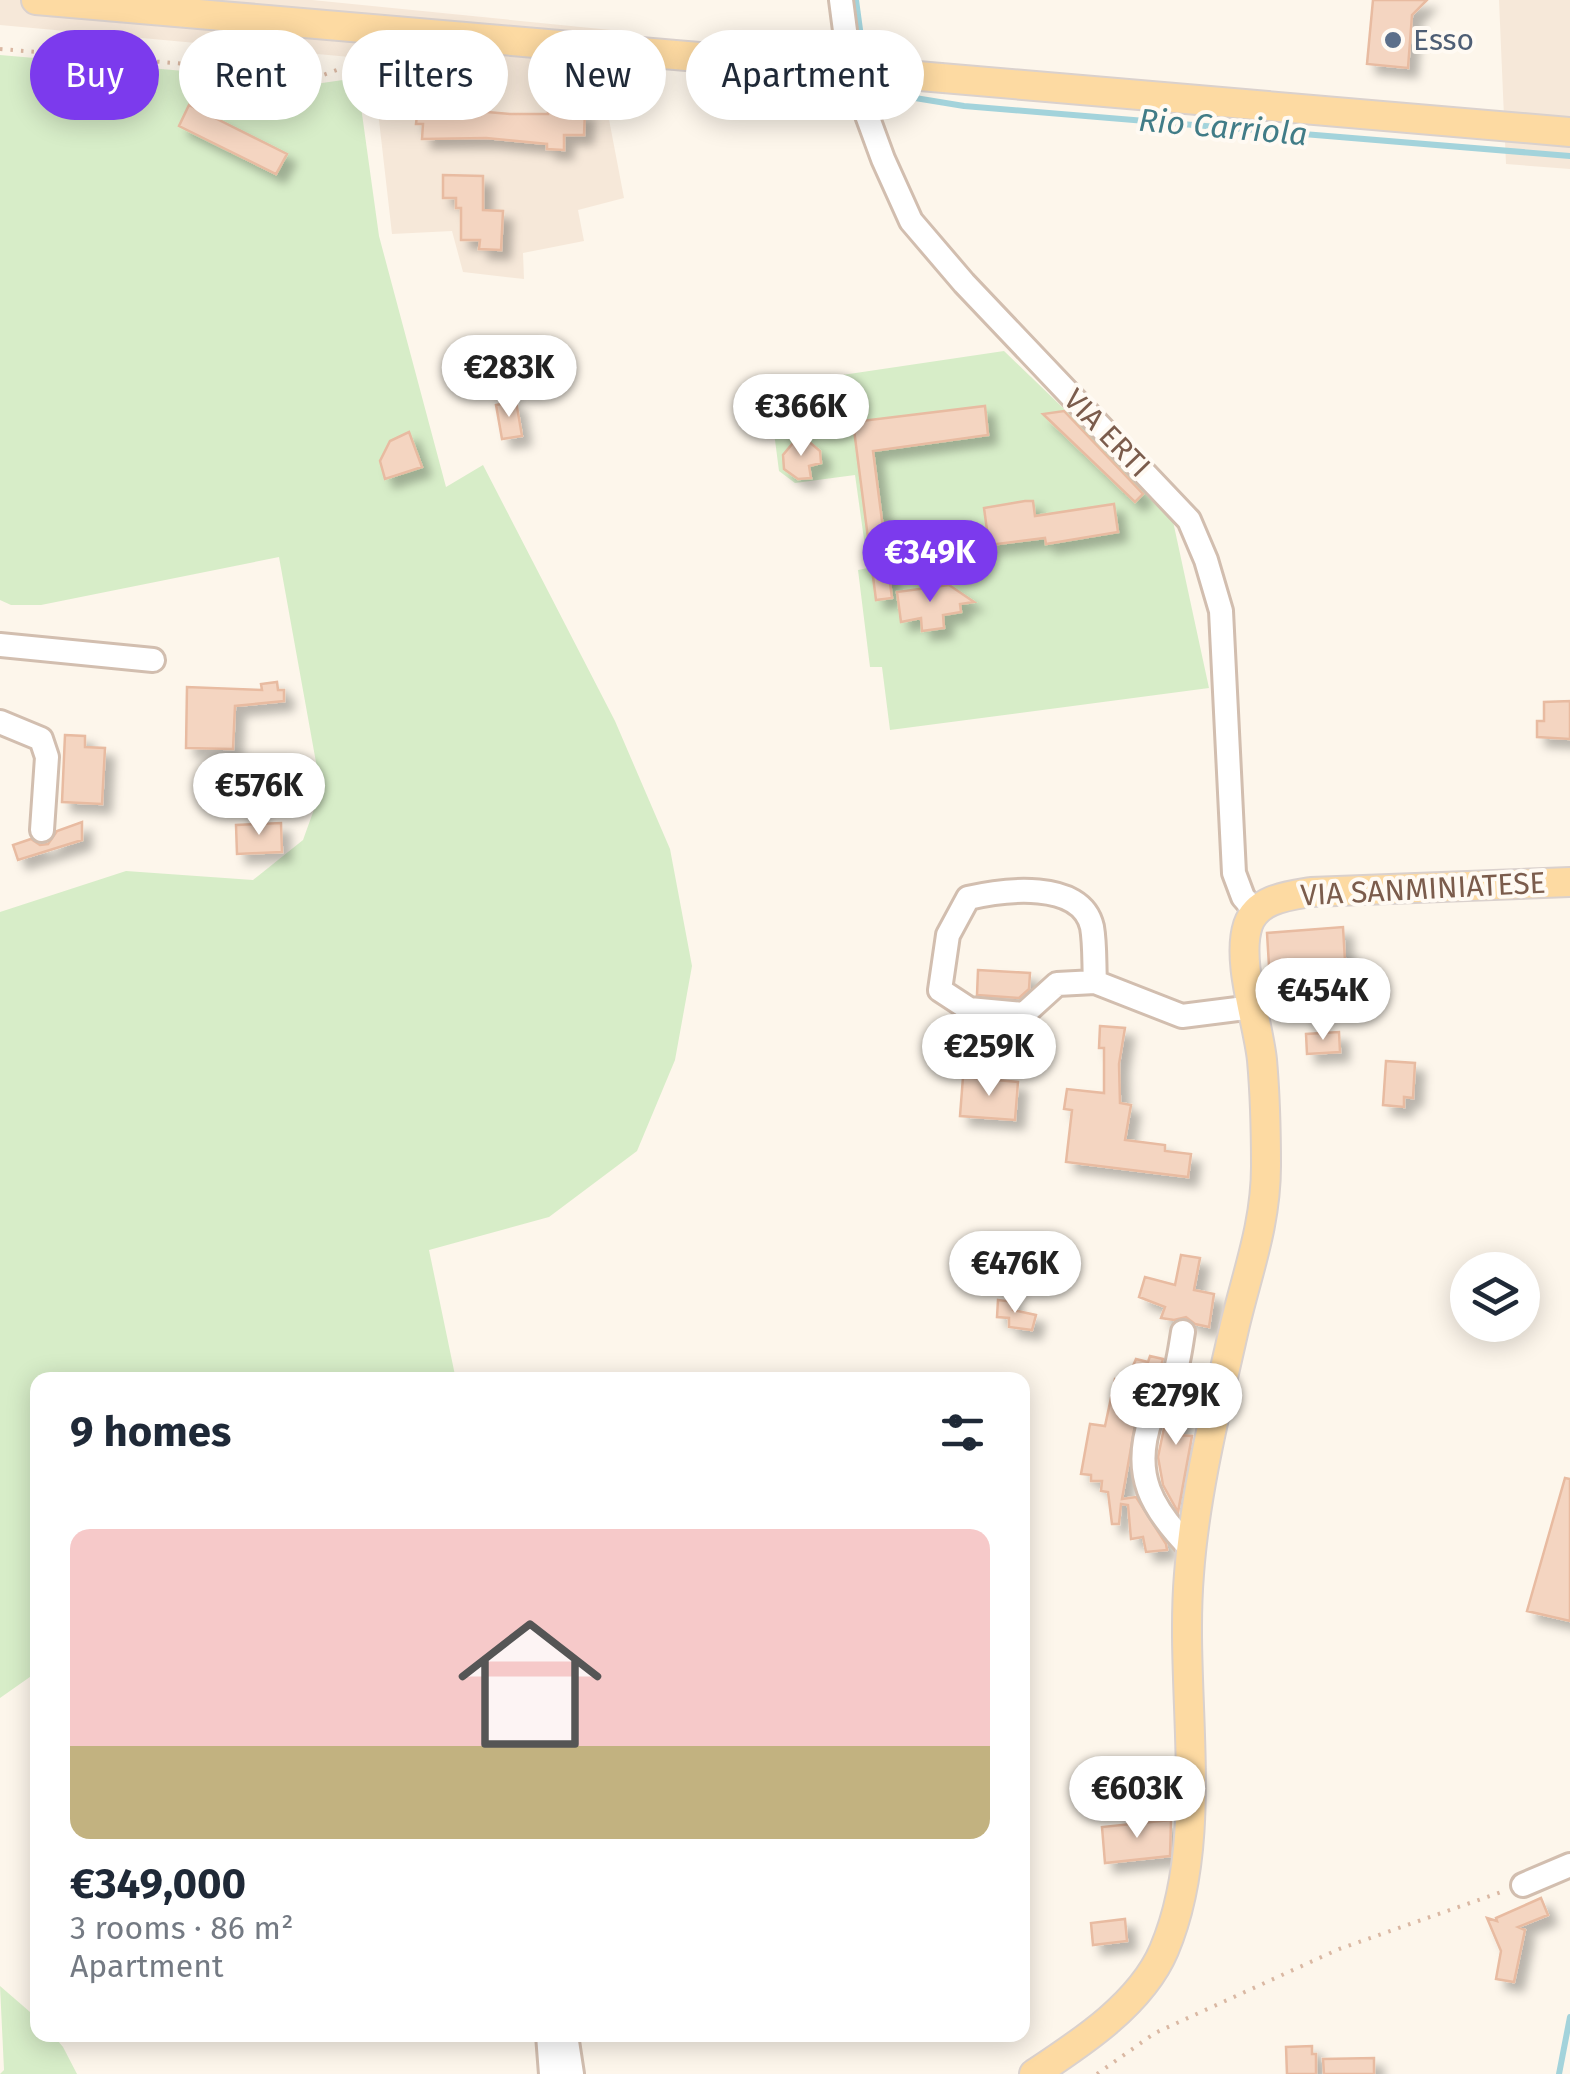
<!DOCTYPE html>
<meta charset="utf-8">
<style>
:root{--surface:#fff;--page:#f6f6f7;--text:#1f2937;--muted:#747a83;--accent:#7c3aed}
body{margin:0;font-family:"Fira Sans",sans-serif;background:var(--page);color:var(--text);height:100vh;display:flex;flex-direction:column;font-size:38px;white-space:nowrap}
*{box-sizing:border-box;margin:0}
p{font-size:32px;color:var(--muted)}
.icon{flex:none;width:55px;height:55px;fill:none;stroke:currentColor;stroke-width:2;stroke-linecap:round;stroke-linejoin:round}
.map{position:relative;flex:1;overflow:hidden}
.sheet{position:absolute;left:30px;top:1372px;width:1000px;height:670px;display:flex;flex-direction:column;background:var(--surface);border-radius:20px;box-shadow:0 5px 25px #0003}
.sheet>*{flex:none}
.top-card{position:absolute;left:30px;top:30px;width:1000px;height:90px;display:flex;gap:20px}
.tools{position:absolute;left:1450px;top:1252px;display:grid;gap:20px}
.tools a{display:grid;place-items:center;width:90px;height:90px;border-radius:50%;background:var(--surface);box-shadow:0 5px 25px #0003;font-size:50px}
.price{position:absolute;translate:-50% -85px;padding:0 22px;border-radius:35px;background:#fff;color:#222;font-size:32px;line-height:65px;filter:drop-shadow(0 2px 5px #0008)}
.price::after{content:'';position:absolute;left:50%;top:60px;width:30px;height:22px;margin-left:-15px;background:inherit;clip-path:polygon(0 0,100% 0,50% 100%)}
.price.on{background:var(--accent);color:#fff}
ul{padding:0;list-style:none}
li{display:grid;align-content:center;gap:20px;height:530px;padding:0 40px}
li span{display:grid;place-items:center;height:310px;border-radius:20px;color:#555}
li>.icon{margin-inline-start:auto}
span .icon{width:180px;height:180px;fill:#fffc;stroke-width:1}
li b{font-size:42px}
h2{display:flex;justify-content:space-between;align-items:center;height:120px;padding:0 40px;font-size:42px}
.chip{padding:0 35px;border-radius:45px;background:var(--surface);box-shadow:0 5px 25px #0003;font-size:35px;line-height:90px}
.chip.on{background:var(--accent);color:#fff}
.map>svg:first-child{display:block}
</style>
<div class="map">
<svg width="1570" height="2074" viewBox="0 0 1570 2074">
<defs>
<filter id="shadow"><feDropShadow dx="9" dy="9" stdDeviation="5" flood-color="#0004"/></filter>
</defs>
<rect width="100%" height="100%" fill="#fdf6eb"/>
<path fill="#f6e8d9" d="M 0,0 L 312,0 L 621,31 L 599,67 L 624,198 L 578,210 L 584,241 L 523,253 L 524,279 L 463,272 L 452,231 L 392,234 L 372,59 L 0,25 Z
M 1499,0 L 1570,0 L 1570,169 L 1506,164 Z"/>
<path fill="#d7edc8" d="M 0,55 L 322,83 L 357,78 L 379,236 L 446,487 L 483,465 L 615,721 L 670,849 L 692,966 L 675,1060 L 637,1151 L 549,1217 L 429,1250 L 456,1380 L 38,1380 L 37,1672 L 0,1698 L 0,912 L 126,871 L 253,880 L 303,840 L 321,790 L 279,557 L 41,605 L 11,605 L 0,600 Z
M 1004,351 L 1171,512 L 1209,688 L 890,730 L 882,667 L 870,667 L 858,570 L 868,568 L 855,475 L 795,483 L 779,471 L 768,386 Z
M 0,1986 L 37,2018 L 38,2035 L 53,2035 L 63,2047 L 77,2074 L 0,2074 L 4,2070 Z"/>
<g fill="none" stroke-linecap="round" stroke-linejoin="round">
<path stroke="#a3d3db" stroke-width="6" d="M 856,0 L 861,37
M 877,86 L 909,97 L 964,106 L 1570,156
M 1559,2074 L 1570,2017"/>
</g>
<path fill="#f4d5c1" stroke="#e8bba1" stroke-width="2.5" filter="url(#shadow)" d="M 1373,0 L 1427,0 L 1412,15 L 1408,68 L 1367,64 Z
M 189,105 L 287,154 L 276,174 L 179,126 Z
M 418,106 L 510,114 L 548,114 L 548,110 L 585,111 L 584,135 L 564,135 L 564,150 L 547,149 L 547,144 L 486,138 L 422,139 L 423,124 L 416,124 Z
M 443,175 L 483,176 L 483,210 L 503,211 L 501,250 L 479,249 L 480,240 L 461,240 L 461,208 L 456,208 L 456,198 L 443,198 Z
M 516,401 L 522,436 L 502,439 L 496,405 Z
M 985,406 L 988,435 L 873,451 L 892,598 L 876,600 L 853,422 Z
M 1064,411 L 1143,494 L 1135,502 L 1043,414 Z
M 409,432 L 422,467 L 385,479 L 380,461 L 390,441 Z
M 807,440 L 820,451 L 821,463 L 809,466 L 811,478 L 798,479 L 784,469 L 783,455 L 793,443 Z
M 1025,501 L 1033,501 L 1035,516 L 1114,504 L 1118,532 L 1046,544 L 1045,538 L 989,545 L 984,508 Z
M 949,585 L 974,602 L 960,604 L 961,612 L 943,615 L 944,628 L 922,631 L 921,618 L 901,622 L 897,592 Z
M 277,682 L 278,690 L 284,690 L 284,701 L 235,706 L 233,749 L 186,748 L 187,687 L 262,690 L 261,684 Z
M 1570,701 L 1570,739 L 1537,737 L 1537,721 L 1544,721 L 1544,702 Z
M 65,735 L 85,736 L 85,747 L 105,748 L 102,804 L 62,802 Z
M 82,822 L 82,840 L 18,860 L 13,845 L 31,839 L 40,845 L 48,844 L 57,831 Z
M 281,823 L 282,852 L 237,854 L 236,825 Z
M 1343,927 L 1345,961 L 1269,966 L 1267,933 Z
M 978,970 L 1030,973 L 1029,989 L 1019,998 L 977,995 Z
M 1100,1026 L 1125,1028 L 1119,1064 L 1120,1103 L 1131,1105 L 1125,1140 L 1165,1145 L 1165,1151 L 1191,1154 L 1188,1177 L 1066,1162 L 1072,1110 L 1064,1109 L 1067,1089 L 1104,1093 L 1104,1048 L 1099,1048 Z
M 1339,1032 L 1340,1052 L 1307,1054 L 1306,1034 Z
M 1386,1061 L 1415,1063 L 1413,1098 L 1404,1097 L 1404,1107 L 1383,1105 Z
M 963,1077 L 1018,1082 L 1015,1120 L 960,1116 Z
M 1181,1255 L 1200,1258 L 1194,1290 L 1214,1294 L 1209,1327 L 1195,1324 L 1186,1317 L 1174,1320 L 1161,1318 L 1165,1307 L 1139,1297 L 1145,1277 L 1175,1285 Z
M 998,1300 L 1014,1302 L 1013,1310 L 1036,1315 L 1032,1330 L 1009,1327 L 1009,1318 L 997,1317 Z
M 1150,1356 L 1163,1359 L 1156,1382 L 1137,1414 L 1122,1499 L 1136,1497 L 1166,1544 L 1167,1550 L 1146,1552 L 1143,1537 L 1131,1539 L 1128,1505 L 1121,1504 L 1119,1524 L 1112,1524 L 1108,1492 L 1101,1491 L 1102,1481 L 1091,1481 L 1091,1475 L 1081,1474 L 1090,1424 L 1105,1426 L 1115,1379 L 1126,1382 L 1136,1359 L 1148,1362 Z
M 1192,1366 L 1197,1367 L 1191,1400 L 1182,1397 L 1179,1435 L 1192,1436 L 1178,1512 L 1163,1485 L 1158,1457 L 1165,1423 L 1182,1396 Z
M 1565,1478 L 1570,1479 L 1570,1621 L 1527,1611 Z
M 1171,1820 L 1170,1856 L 1105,1863 L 1102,1827 Z
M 1541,1898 L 1548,1915 L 1518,1927 L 1525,1930 L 1514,1982 L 1496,1979 L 1501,1951 L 1487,1918 L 1497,1921 L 1496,1918 Z
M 1125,1919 L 1127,1941 L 1093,1945 L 1091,1923 Z
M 1312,2046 L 1312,2054 L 1316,2054 L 1316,2074 L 1287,2074 L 1286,2047 Z
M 1374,2058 L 1374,2074 L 1324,2074 L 1323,2059 Z"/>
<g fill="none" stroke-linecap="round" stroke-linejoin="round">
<g stroke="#d2beaf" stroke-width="28">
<path id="minor" d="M 841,0 L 850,69 L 883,159 L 911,221 L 964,283 L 1189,520 L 1206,560 L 1221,611 L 1234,873 L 1243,897 L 1255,911
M 0,645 L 153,660
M 0,722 L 41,739 L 47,757 L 42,830
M 1095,982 C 1094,964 1095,944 1092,927 C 1081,879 1002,890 968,898 L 948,935 L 940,990 L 969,1009 L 1024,1014 L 1057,984 L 1095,982 L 1182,1016 L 1253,1007
M 1183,1332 C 1180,1350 1178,1369 1171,1385 C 1166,1397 1156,1406 1151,1418 C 1131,1475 1152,1509 1191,1549
M 1523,1885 L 1570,1865
M 548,2035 L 551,2074
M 566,2035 L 572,2074"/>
</g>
<g stroke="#dad1cd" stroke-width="32">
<path id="major" d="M 36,0 L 1570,132
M 1034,2074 C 1081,2043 1141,2004 1164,1950 C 1212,1837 1179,1694 1189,1574 C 1195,1492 1216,1409 1234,1329 C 1247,1273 1266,1225 1266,1166 C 1266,1131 1265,1094 1262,1060 C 1258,1022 1236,961 1248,925 C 1257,899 1287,896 1311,892 L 1570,882"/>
</g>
<path stroke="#dab8a3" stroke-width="4" stroke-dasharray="2.5 8" stroke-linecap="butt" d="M 0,49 L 323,75 L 348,66 L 363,54
M 1097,2074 L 1155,2033 L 1339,1949 L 1504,1891"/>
<use href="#minor" stroke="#fff" stroke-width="22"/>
<use href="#major" stroke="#fddaa2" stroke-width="28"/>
</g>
<circle fill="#5c6f8a" stroke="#fffaf3" stroke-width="4" cx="1393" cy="40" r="10"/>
<g text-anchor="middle" stroke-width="8" stroke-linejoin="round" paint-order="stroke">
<g font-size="30" fill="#4e5e75" stroke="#fffaf3" text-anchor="start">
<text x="1413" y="50">Esso</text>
</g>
<g font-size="30" fill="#7b5c4c" stroke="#fffaf3">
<text transform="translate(1107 433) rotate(46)" y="10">VIA ERTI</text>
<text transform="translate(1423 889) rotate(-3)" y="10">VIA SANMINIATESE</text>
</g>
<g font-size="32" font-style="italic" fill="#417c87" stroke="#fffaf3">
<text transform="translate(1223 127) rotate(5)" y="11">Rio Carriola</text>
</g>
</g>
</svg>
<div class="tools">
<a><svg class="icon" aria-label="layers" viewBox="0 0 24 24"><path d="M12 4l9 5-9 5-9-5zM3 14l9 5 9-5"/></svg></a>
</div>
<b class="price" style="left:509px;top:420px">€283K</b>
<b class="price" style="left:801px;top:459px">€366K</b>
<b class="price on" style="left:930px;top:605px">€349K</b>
<b class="price" style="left:259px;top:838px">€576K</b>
<b class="price" style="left:1323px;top:1043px">€454K</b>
<b class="price" style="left:989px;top:1099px">€259K</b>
<b class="price" style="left:1015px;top:1316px">€476K</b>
<b class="price" style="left:1176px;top:1448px">€279K</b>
<b class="price" style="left:1137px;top:1841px">€603K</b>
<div class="top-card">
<a class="chip on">Buy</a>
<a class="chip">Rent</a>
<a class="chip">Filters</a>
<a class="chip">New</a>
<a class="chip">Apartment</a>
</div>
<section class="sheet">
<h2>9 homes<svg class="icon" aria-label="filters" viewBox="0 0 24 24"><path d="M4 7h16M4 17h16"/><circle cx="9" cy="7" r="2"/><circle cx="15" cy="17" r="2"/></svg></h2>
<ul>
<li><span style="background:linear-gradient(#f6c9c9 70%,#c2b280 0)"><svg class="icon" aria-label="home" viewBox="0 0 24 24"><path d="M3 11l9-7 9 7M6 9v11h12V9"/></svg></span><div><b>€349,000</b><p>3 rooms · 86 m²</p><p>Apartment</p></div></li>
</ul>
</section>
</div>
